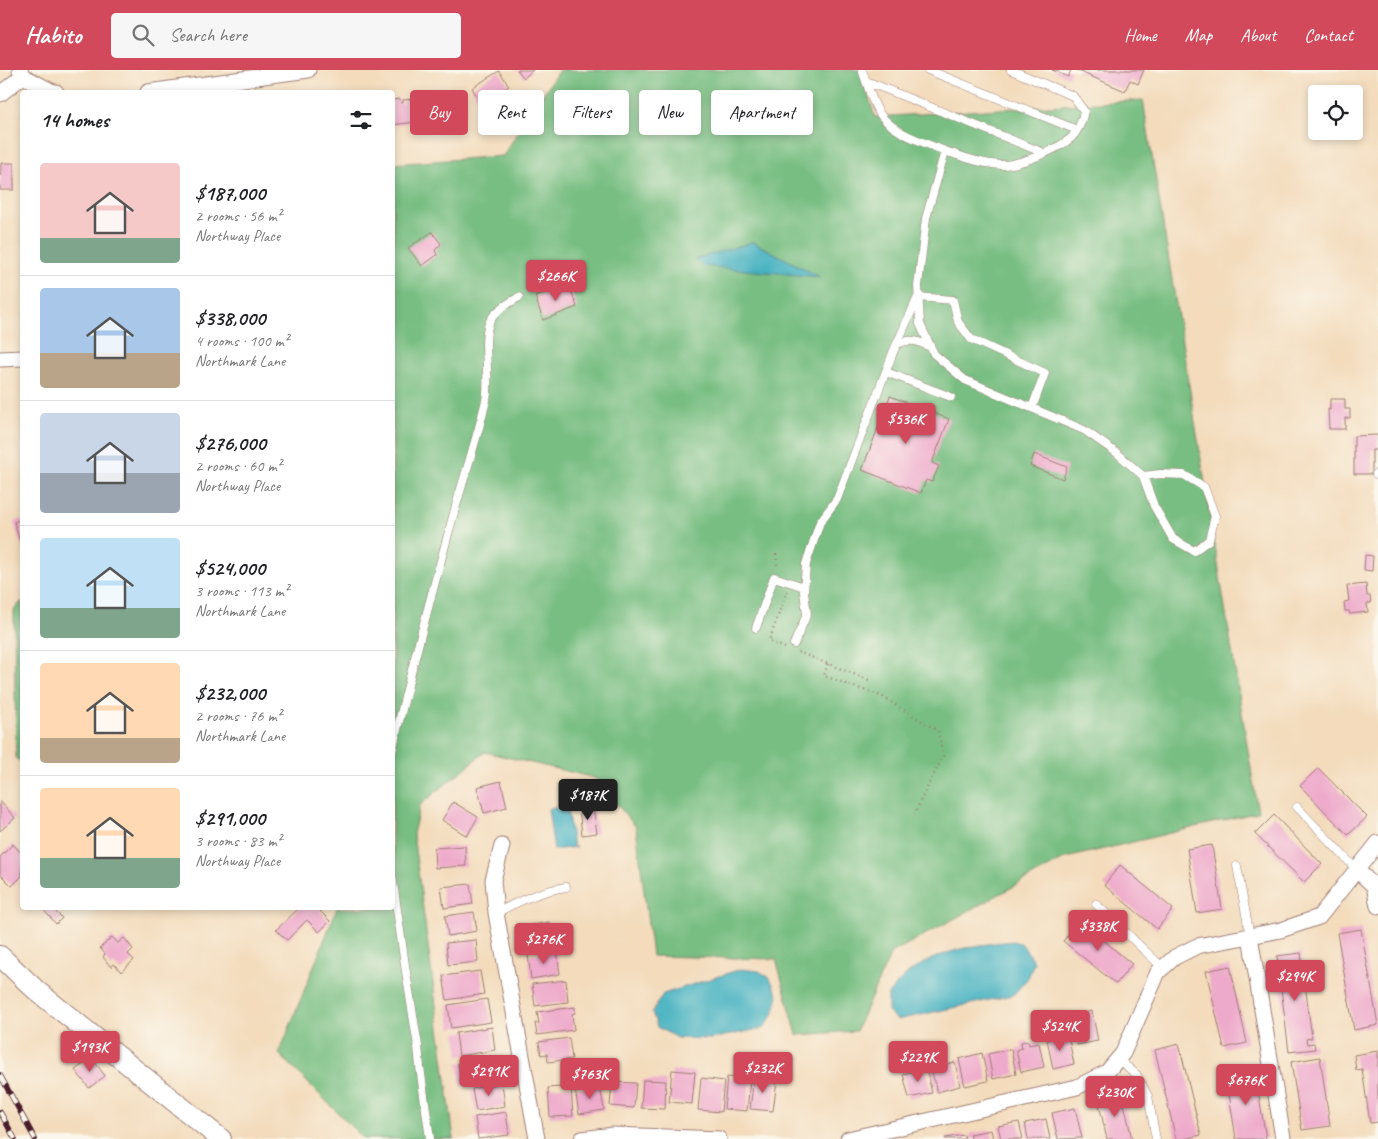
<!DOCTYPE html>
<meta charset="utf-8">
<style>
:root{--surface:#fff;--page:#f6f6f6;--text:#202124;--muted:#757577;--line:#e0e0e0;--accent:#d1495b}
body{margin:0;font-family:Caveat,sans-serif;background:var(--page);color:var(--text);height:100vh;display:flex;flex-direction:column;font-size:19px;white-space:nowrap}
*{box-sizing:border-box;margin:0}
p{font-size:16px;color:var(--muted)}
.icon{flex:none;width:28px;height:28px;fill:none;stroke:currentColor;stroke-width:2;stroke-linecap:round;stroke-linejoin:round}
.map{position:relative;flex:1;overflow:hidden}
.details{position:absolute;left:20px;top:20px;width:375px;height:820px;display:flex;flex-direction:column;background:var(--surface);border-radius:5px;box-shadow:0 2px 8px #0003}
.details>*{flex:none}
.banner{position:absolute;left:410px;top:20px;width:475px;height:45px;display:flex;gap:10px}
.fabs{position:absolute;left:1308px;top:15px;display:grid;gap:10px}
.fabs a{display:grid;place-items:center;width:55px;height:55px;border-radius:5px;background:var(--surface);box-shadow:0 2px 8px #0003;font-size:25px}
.price{position:absolute;translate:-50% -42px;padding:0 11px;border-radius:5px;background:var(--accent);color:#fff;font-size:16px;line-height:32px;filter:drop-shadow(0 1px 2px #0008)}
.price::after{content:'';position:absolute;left:50%;top:30px;width:15px;height:11px;margin-left:-8px;background:inherit;clip-path:polygon(0 0,100% 0,50% 100%)}
.price.selected{background:#222;color:#fff}
ul{padding:0;list-style:none}
li{display:flex;align-items:center;gap:15px;height:125px;padding:0 20px}
li+li{border-top:1px solid var(--line)}
li span{display:grid;place-items:center;flex:none;width:140px;height:100px;border-radius:5px;color:#555}
li>.icon{margin-inline-start:auto}
span .icon{width:60px;height:60px;fill:#fffc;stroke-width:1}
li b{font-size:21px}
h2{display:flex;justify-content:space-between;align-items:center;height:60px;padding:0 20px;font-size:21px}
.tag{padding:0 18px;border-radius:5px;background:var(--surface);box-shadow:0 2px 8px #0003;font-size:18px;line-height:45px}
.tag.selected{background:var(--accent);color:#fff}
header{display:flex;align-items:center;gap:30px;box-sizing:border-box;height:70px;padding:0 25px;background:var(--accent);color:#fff}
header strong{font-size:24px}
nav{display:flex;gap:28px;margin-inline-start:auto;font-size:18px}
.search{width:350px;height:45px;background:var(--page);display:flex;align-items:center;gap:12px;box-sizing:border-box;padding:0 18px;border-radius:5px;color:var(--muted);font-size:19px}
.map>svg:first-child{display:block}
</style>
<header>
<strong>Habito</strong>
<div class="search"><svg class="icon" aria-label="search" viewBox="0 0 24 24"><circle cx="10" cy="10" r="6"/><path d="M15 15l6 6"/></svg>Search here</div>
<nav><a>Home</a><a>Map</a><a>About</a><a>Contact</a></nav>
</header>
<div class="map">
<svg width="1378" height="1069" viewBox="0 0 1378 1069">
<rect width="100%" height="100%" fill="#fbf7ec"/>
<filter id="ink" filterUnits="userSpaceOnUse"><feTurbulence type="fractalNoise" baseFrequency=".02" numOctaves="2"/><feDisplacementMap in="SourceGraphic" scale="10" xChannelSelector="R" yChannelSelector="G"/><feConvolveMatrix kernelMatrix="1 2 1 2 8 2 1 2 1" color-interpolation-filters="sRGB"/></filter>
<filter id="wash" filterUnits="userSpaceOnUse"><feTurbulence type="fractalNoise" baseFrequency=".0096" numOctaves="4" result="noise"/><feDisplacementMap in="SourceGraphic" scale="20" xChannelSelector="R" yChannelSelector="G"/><feGaussianBlur stdDeviation="1.12" result="paint"/><feColorMatrix in="noise" values="0 0 0 0 0 0 0 0 0 0 0 0 0 0 0 0 0 1.4 0 .05"/><feComposite in="paint" operator="in"/></filter>
<g filter="url(#wash)">
<rect width="100%" height="100%" fill="#f3dbbc"/>
<path fill="#78be82" stroke="#616e56" d="M 559,0 L 860,0 L 875,47 L 1143,30 L 1258,742 L 1066,788 L 891,883 L 856,961 L 797,965 L 776,889 L 652,886 L 636,757 L 595,708 L 485,682 L 420,735 L 413,764 L 454,1069 L 364,1069 L 279,984 L 337,838 L 392,838 L 393,94 L 503,86 Z
M 22,531 L 22,691 L 16,689 L 14,540 Z"/>
<path fill="#43b0c0" stroke="#466876" d="M 753,172 L 820,207 L 702,196 L 695,189 Z
M 570,735 L 570,738 L 567,739 L 573,776 L 576,777 L 554,780 L 548,739 Z
M 1013,871 L 1022,874 L 1034,892 L 1028,908 L 1013,925 L 897,950 L 888,942 L 888,924 C 895,917 902,908 910,902 C 942,879 975,875 1013,871 Z
M 741,899 L 759,901 L 770,908 L 778,925 L 774,943 L 764,958 L 710,969 L 677,968 L 657,957 L 652,942 L 663,924 Z"/>
<g id="blocks">
<path fill="#eeaacb" d="M 517,0 L 533,0 L 524,8 Z
M 1052,0 L 1071,0 L 1068,7 Z
M 1076,0 L 1144,0 L 1138,14 L 1130,10 L 1125,21 Z
M 499,1 L 509,16 L 503,20 L 505,23 L 492,32 L 487,25 L 479,30 L 472,18 Z
M 460,21 L 465,43 L 458,45 L 459,51 L 448,53 L 450,59 L 434,62 L 428,29 L 441,27 L 441,29 L 444,29 L 444,25 Z
M 400,29 L 401,33 L 403,33 L 403,30 L 413,29 L 413,35 L 416,35 L 416,52 L 392,55 L 392,30 Z
M 1,93 L 14,93 L 14,120 L 0,120 Z
M 432,162 L 441,174 L 435,180 L 437,185 L 422,196 L 408,178 Z
M 569,214 L 577,237 L 543,250 L 535,226 Z
M 890,326 L 949,349 L 932,393 L 939,396 L 932,412 L 926,410 L 921,423 L 862,400 Z
M 1330,329 L 1345,329 L 1345,339 L 1350,339 L 1350,348 L 1345,348 L 1345,359 L 1329,359 L 1328,339 L 1330,340 Z
M 1378,365 L 1378,380 L 1372,380 L 1372,404 L 1354,404 L 1354,366 Z
M 1034,384 L 1067,397 L 1063,409 L 1030,396 Z
M 22,449 L 22,474 L 21,475 L 14,452 Z
M 1365,485 L 1373,486 L 1372,501 L 1364,500 Z
M 1366,514 L 1367,526 L 1370,526 L 1371,533 L 1367,533 L 1368,542 L 1350,544 L 1349,541 L 1345,541 L 1344,532 L 1349,531 L 1347,516 Z
M 1318,698 L 1367,747 L 1348,765 L 1300,716 Z
M 501,711 L 507,737 L 484,743 L 477,717 Z
M 0,731 L 15,748 L 0,761 Z
M 453,732 L 478,747 L 467,766 L 442,750 Z
M 593,736 L 597,763 L 582,765 L 579,738 Z
M 1274,745 L 1322,794 L 1304,812 L 1255,764 Z
M 13,774 L 22,784 L 22,806 L 12,816 L 0,804 L 0,787 Z
M 1212,775 L 1222,839 L 1197,843 L 1187,779 Z
M 465,776 L 466,796 L 435,798 L 434,778 Z
M 1120,795 L 1173,839 L 1157,859 L 1104,815 Z
M 470,814 L 473,834 L 444,838 L 441,817 Z
M 42,838 L 52,838 L 62,848 L 56,854 Z
M 299,838 L 323,838 L 320,841 L 330,851 L 319,862 L 307,850 L 287,870 L 276,860 Z
M 474,842 L 477,861 L 448,866 L 445,846 Z
M 1080,851 L 1132,894 L 1116,914 L 1063,871 Z
M 549,852 L 551,867 L 548,868 L 550,876 L 526,880 L 522,857 Z
M 1361,859 L 1378,955 L 1354,960 L 1337,863 Z
M 112,867 L 118,873 L 124,868 L 133,879 L 128,884 L 134,890 L 121,902 L 114,894 L 111,897 L 103,887 L 105,884 L 100,878 Z
M 476,870 L 478,892 L 448,895 L 446,873 Z
M 557,881 L 560,904 L 531,909 L 528,885 Z
M 1301,883 L 1312,968 L 1306,969 L 1307,974 L 1314,973 L 1315,979 L 1289,982 L 1277,886 Z
M 1230,896 L 1247,973 L 1224,978 L 1206,901 Z
M 480,901 L 484,924 L 447,930 L 443,906 Z
M 566,910 L 568,932 L 535,936 L 532,914 Z
M 487,929 L 491,952 L 451,958 L 448,935 Z
M 575,937 L 575,943 L 572,944 L 574,960 L 537,965 L 535,953 L 539,953 L 537,942 Z
M 1092,941 L 1098,971 L 1077,975 L 1071,946 Z
M 492,957 L 495,980 L 459,986 L 456,963 Z
M 1068,965 L 1074,994 L 1053,999 L 1047,969 Z
M 569,968 L 572,989 L 548,992 L 547,984 L 541,985 L 539,972 Z
M 1028,971 L 1029,975 L 1039,973 L 1044,997 L 1021,1002 L 1016,980 L 1022,978 L 1021,972 Z
M 1179,974 L 1201,1065 L 1183,1069 L 1176,1069 L 1155,980 Z
M 1011,979 L 1016,1004 L 993,1009 L 988,984 Z
M 1378,981 L 1378,1052 L 1370,1053 L 1362,999 L 1356,1000 L 1354,985 Z
M 982,983 L 988,1011 L 965,1016 L 959,989 Z
M 496,986 L 500,1009 L 461,1015 L 458,993 Z
M 1320,987 L 1330,1056 L 1302,1060 L 1291,992 Z
M 92,988 L 105,1006 L 89,1018 L 75,1000 Z
M 955,992 L 960,1016 L 937,1022 L 931,998 Z
M 926,998 L 932,1023 L 909,1028 L 903,1004 Z
M 672,1000 L 695,1002 L 692,1034 L 669,1032 Z
M 1255,1001 L 1266,1069 L 1236,1069 L 1226,1005 Z
M 727,1007 L 750,1010 L 747,1041 L 724,1039 Z
M 754,1007 L 777,1010 L 773,1041 L 750,1039 Z
M 701,1008 L 724,1011 L 721,1042 L 698,1040 Z
M 643,1010 L 666,1011 L 665,1039 L 641,1038 Z
M 612,1012 L 636,1013 L 634,1038 L 610,1036 Z
M 502,1013 L 505,1036 L 476,1041 L 472,1019 Z
M 600,1015 L 604,1040 L 579,1044 L 575,1019 Z
M 571,1016 L 573,1046 L 550,1047 L 548,1018 Z
M 1122,1025 L 1132,1069 L 1107,1069 L 1098,1030 Z
M 1075,1038 L 1082,1068 L 1058,1069 L 1052,1043 Z
M 506,1042 L 509,1065 L 478,1069 L 475,1047 Z
M 1046,1049 L 1050,1069 L 1028,1069 L 1025,1053 Z
M 1019,1052 L 1023,1069 L 1001,1069 L 998,1056 Z
M 991,1060 L 993,1069 L 971,1069 L 970,1064 Z
M 964,1065 L 965,1069 L 945,1069 L 945,1068 Z"/>
</g>
</g>
<g filter="url(#ink)">
<use href="#blocks" fill-opacity="0" stroke="#9e7d74" stroke-width="1"/>
<g fill="none" stroke-linecap="round" stroke-linejoin="round">
<g stroke="#9e7d74" stroke-width="9">
<path id="lane" d="M 862,0 C 867,13 871,29 878,41 C 891,63 923,72 945,81 L 926,148 L 918,216 L 920,254 L 934,284 L 965,310 L 1084,360 L 1117,383 L 1143,406 L 1154,436 L 1173,469 L 1194,481 L 1209,470 L 1215,446 L 1204,417 L 1184,405 L 1160,404 L 1143,406
M 928,0 L 1077,60
M 866,11 L 1044,83
M 945,81 C 963,87 982,94 1002,95 C 1020,95 1057,80 1071,68 C 1079,61 1082,51 1084,41 L 1073,26 L 1011,0
M 897,274 C 911,268 918,271 930,277
M 886,302 L 951,327
M 1376,404 L 1378,404
M 756,558 L 774,507 L 804,517
M 794,574 L 807,544 L 804,522 L 806,494 L 820,452 L 837,429 L 894,280 L 918,227 L 953,230 L 958,252 L 971,269 L 1045,303 L 1032,338
M 392,681 C 410,603 431,526 452,450 C 463,409 477,370 486,330 C 491,308 481,269 490,251 C 496,240 509,233 519,227
M 1297,737 L 1357,800
M 1237,796 L 1250,866
M 392,805 L 406,902 L 418,976 L 420,997 L 430,1069
M 1096,834 L 1163,898
M 496,843 C 519,831 540,821 566,817
M 1118,989 L 1137,1005 L 1148,1026 L 1156,1069"/>
</g>
<g stroke="#9e7d74" stroke-width="17">
<path id="street" d="M 20,0 L 23,6 L 51,21 L 56,22
M 148,22 L 308,0
M 0,24 L 23,6
M 0,289 L 22,288
M 502,776 L 493,810 L 496,843 L 537,1069
M 1357,800 L 1374,816 L 1378,836
M 1250,866 L 1283,1068
M 582,1069 L 613,1065 L 719,1069
M 848,1069 L 1077,1017 L 1107,1002 L 1123,983 L 1158,902 L 1175,887 L 1197,876 L 1281,860 L 1319,847 L 1378,773"/>
</g>
<g stroke="#9e7d74" stroke-width="22">
<path id="secondary" d="M 0,886 L 37,921 L 221,1069"/>
</g>
<path stroke="#9e7d74" stroke-width="2.5" stroke-dasharray="1 4" stroke-linecap="butt" d="M 776,484 L 777,497
M 785,578 L 769,571 L 787,521
M 798,582 L 869,610
M 828,594 L 824,606 L 881,626 L 938,661 L 943,686 L 914,744"/>
<use href="#lane" stroke="#fff" stroke-width="8"/>
<use href="#street" stroke="#fff" stroke-width="15"/>
<use href="#secondary" stroke="#fff" stroke-width="20"/>
<g stroke="#4a1f2b" stroke-width="5.5">
<path id="rail" d="M 0,1005 L 35,1069
M 0,1042 L 15,1069"/>
</g>
<use href="#rail" stroke="#fbf7ec" stroke-width="4" stroke-dasharray="11" stroke-linecap="butt"/>
</g>
</g>
</svg>
<div class="fabs">
<a><svg class="icon" aria-label="locate" viewBox="0 0 24 24"><circle cx="12" cy="12" r="6"/><path d="M12 2v4M12 18v4M2 12h4M18 12h4"/></svg></a>
</div>
<b class="price" style="left:556px;top:232px">$266K</b>
<b class="price" style="left:906px;top:375px">$536K</b>
<b class="price selected" style="left:588px;top:751px">$187K</b>
<b class="price" style="left:1098px;top:882px">$338K</b>
<b class="price" style="left:544px;top:895px">$276K</b>
<b class="price" style="left:1295px;top:932px">$294K</b>
<b class="price" style="left:1060px;top:982px">$524K</b>
<b class="price" style="left:90px;top:1003px">$193K</b>
<b class="price" style="left:918px;top:1013px">$229K</b>
<b class="price" style="left:763px;top:1024px">$232K</b>
<b class="price" style="left:489px;top:1027px">$291K</b>
<b class="price" style="left:590px;top:1030px">$763K</b>
<b class="price" style="left:1246px;top:1036px">$676K</b>
<b class="price" style="left:1115px;top:1048px">$230K</b>
<div class="banner">
<a class="tag selected">Buy</a>
<a class="tag">Rent</a>
<a class="tag">Filters</a>
<a class="tag">New</a>
<a class="tag">Apartment</a>
</div>
<section class="details">
<h2>14 homes<svg class="icon" aria-label="filters" viewBox="0 0 24 24"><path d="M4 7h16M4 17h16"/><circle cx="9" cy="7" r="2"/><circle cx="15" cy="17" r="2"/></svg></h2>
<ul>
<li><span style="background:linear-gradient(#f6c9c9 75%,#7fa58c 0)"><svg class="icon" aria-label="home" viewBox="0 0 24 24"><path d="M3 11l9-7 9 7M6 9v11h12V9"/></svg></span><div><b>$187,000</b><p>2 rooms · 56 m²</p><p>Northway Place</p></div></li>
<li><span style="background:linear-gradient(#a9c7e8 65%,#b9a48a 0)"><svg class="icon" aria-label="home" viewBox="0 0 24 24"><path d="M3 11l9-7 9 7M6 9v11h12V9"/></svg></span><div><b>$338,000</b><p>4 rooms · 100 m²</p><p>Northmark Lane</p></div></li>
<li><span style="background:linear-gradient(#c9d6e8 60%,#9aa5b1 0)"><svg class="icon" aria-label="home" viewBox="0 0 24 24"><path d="M3 11l9-7 9 7M6 9v11h12V9"/></svg></span><div><b>$276,000</b><p>2 rooms · 60 m²</p><p>Northway Place</p></div></li>
<li><span style="background:linear-gradient(#bfe0f5 70%,#7fa58c 0)"><svg class="icon" aria-label="home" viewBox="0 0 24 24"><path d="M3 11l9-7 9 7M6 9v11h12V9"/></svg></span><div><b>$524,000</b><p>3 rooms · 113 m²</p><p>Northmark Lane</p></div></li>
<li><span style="background:linear-gradient(#ffd9b3 75%,#b9a48a 0)"><svg class="icon" aria-label="home" viewBox="0 0 24 24"><path d="M3 11l9-7 9 7M6 9v11h12V9"/></svg></span><div><b>$232,000</b><p>2 rooms · 76 m²</p><p>Northmark Lane</p></div></li>
<li><span style="background:linear-gradient(#ffd9b3 70%,#7fa58c 0)"><svg class="icon" aria-label="home" viewBox="0 0 24 24"><path d="M3 11l9-7 9 7M6 9v11h12V9"/></svg></span><div><b>$291,000</b><p>3 rooms · 83 m²</p><p>Northway Place</p></div></li>
</ul>
</section>
</div>
